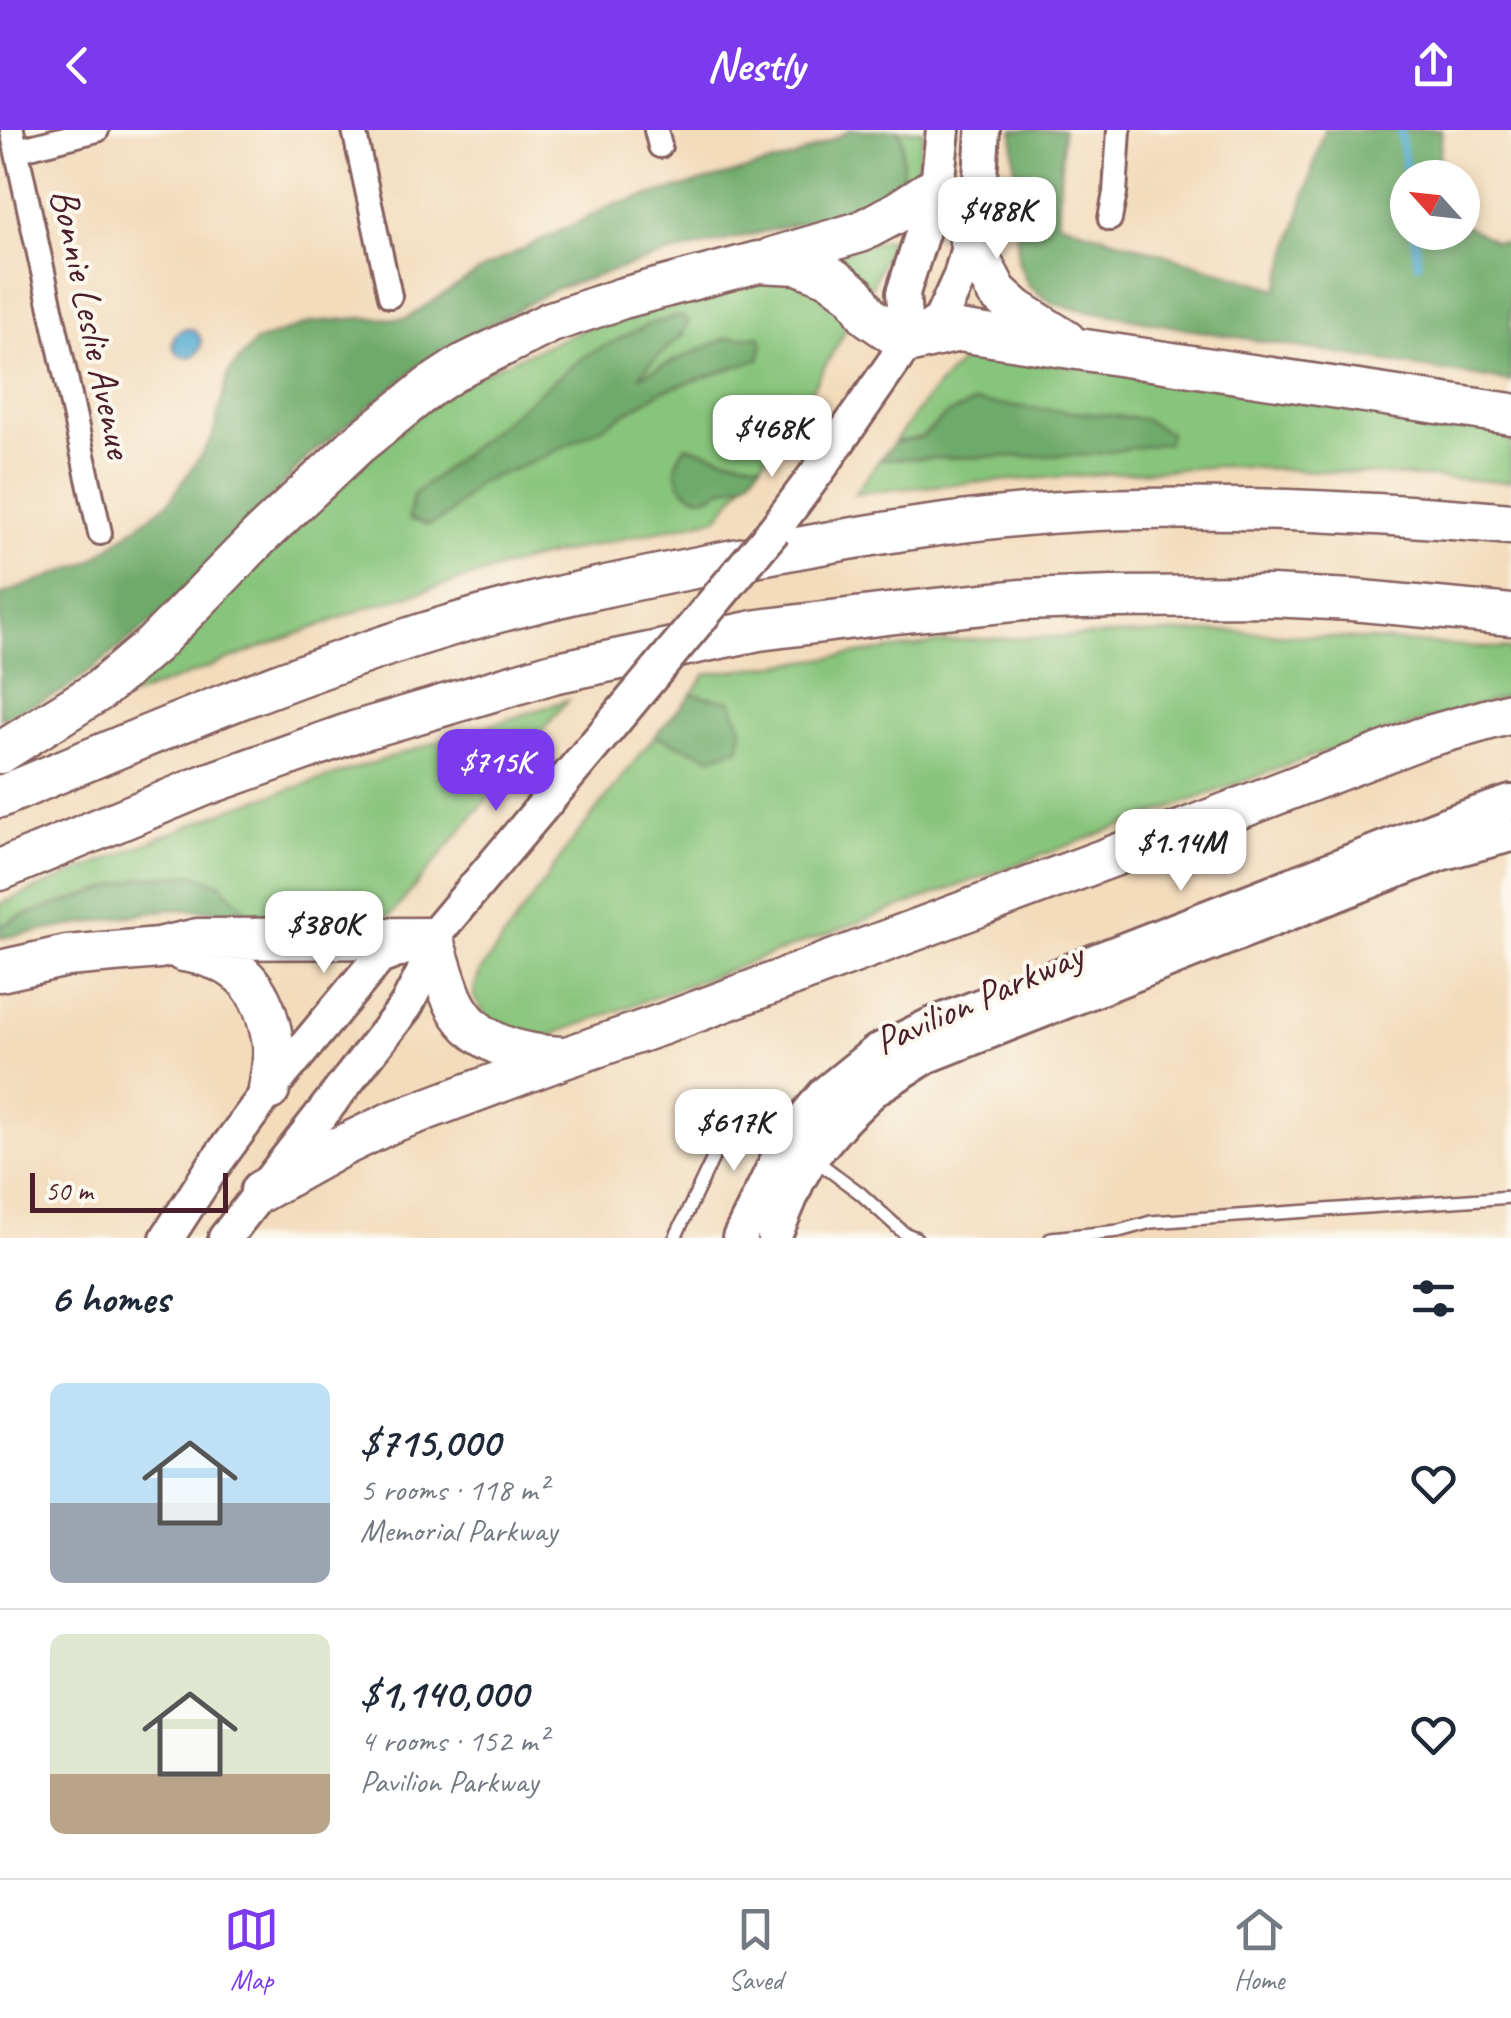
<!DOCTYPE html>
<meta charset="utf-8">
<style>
:root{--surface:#fff;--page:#f2f2f3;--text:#1f2937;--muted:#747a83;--line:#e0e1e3;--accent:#7c3aed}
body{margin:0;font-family:Caveat,sans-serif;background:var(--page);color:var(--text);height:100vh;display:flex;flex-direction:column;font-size:38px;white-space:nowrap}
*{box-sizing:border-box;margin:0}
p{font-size:32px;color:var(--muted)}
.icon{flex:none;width:55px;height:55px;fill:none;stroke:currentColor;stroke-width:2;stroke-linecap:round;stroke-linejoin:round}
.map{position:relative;height:1108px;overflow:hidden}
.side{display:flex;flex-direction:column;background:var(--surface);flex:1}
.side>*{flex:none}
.needle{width:65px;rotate:297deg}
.fabs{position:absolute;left:1390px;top:30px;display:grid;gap:20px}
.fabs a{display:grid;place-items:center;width:90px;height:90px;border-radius:50%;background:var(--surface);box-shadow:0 5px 15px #0003;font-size:50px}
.scale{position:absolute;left:30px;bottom:25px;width:198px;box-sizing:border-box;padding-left:10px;border:5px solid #4a1f2b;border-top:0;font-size:28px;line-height:35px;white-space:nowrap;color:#4a1f2b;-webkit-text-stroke:8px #fbf7ec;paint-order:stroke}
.price{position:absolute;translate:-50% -85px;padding:0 22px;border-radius:20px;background:#fff;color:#222;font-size:32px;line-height:65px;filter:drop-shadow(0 2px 5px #0008)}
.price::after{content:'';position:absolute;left:50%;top:60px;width:30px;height:22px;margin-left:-15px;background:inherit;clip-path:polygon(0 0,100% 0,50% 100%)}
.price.current{background:var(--accent);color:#fff}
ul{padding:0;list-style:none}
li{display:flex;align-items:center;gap:30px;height:250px;padding:0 50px}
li+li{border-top:2px solid var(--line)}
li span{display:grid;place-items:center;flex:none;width:280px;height:200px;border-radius:15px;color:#555}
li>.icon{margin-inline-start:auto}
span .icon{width:120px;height:120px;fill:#fffc;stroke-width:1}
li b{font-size:42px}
h2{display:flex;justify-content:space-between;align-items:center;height:120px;padding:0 50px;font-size:42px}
header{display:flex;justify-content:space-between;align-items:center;height:130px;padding:0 50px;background:var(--accent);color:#fff;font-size:45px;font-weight:600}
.tabs{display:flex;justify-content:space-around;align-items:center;height:140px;border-top:2px solid var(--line);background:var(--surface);font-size:28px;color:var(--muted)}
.tabs a{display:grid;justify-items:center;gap:5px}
.tabs .current{color:var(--accent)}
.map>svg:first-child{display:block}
</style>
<header><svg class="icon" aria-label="back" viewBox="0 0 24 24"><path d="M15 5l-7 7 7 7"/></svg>Nestly<svg class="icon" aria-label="share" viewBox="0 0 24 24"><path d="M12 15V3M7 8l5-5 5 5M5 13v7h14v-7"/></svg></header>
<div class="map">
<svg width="1511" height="1108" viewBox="0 0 1511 1108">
<rect width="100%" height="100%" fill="#fbf7ec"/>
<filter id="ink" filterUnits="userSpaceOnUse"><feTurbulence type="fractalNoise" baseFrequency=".01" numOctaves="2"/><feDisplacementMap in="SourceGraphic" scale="20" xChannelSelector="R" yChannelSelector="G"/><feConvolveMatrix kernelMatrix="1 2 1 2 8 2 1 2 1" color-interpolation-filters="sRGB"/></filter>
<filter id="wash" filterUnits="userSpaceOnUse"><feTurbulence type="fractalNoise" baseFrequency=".0048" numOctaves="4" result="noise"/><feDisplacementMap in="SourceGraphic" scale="40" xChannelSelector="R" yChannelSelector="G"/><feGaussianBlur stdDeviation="2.25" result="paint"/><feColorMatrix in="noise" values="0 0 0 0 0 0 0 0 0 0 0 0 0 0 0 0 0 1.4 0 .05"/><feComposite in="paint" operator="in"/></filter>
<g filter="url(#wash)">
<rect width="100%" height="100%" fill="#f3dbbc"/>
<path fill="#88c57b" stroke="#697253" stroke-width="2.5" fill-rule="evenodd" d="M 896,0 L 924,0 L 916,42 L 903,62 L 902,6 Z
M 892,108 L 871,158 L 827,126 Z
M 792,149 L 829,166 L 846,186 L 844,203 L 801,278 L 762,333 L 724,327 L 686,316 L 711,366 L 721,359 L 745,352 L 717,388 L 532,429 L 369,477 L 116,572 L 276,410 L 453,255 L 599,193 L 767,150 ZM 650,194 L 684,204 L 651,231 L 637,248 L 727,208 L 759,229 L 662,261 L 599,299 L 535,331 L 478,353 L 447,386 L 429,395 L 409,389 L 413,365 L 583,227 Z
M 974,222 L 1511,299 L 1511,352 L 1223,336 L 955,354 L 855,363 L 880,329 L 1089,325 L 946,285 L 922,307 L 894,313 C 918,279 941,247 974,222 Z
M 1231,501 L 1511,519 L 1511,565 L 1326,621 L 543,908 L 513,903 L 489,889 L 474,868 L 474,859 L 480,842 L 576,706 L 655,606 L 711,627 L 731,571 L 692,564 L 706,544 L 962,510 Z
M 568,570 L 393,783 L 378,792 L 350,793 L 247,782 L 220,753 L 18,787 L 0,797 L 0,774 L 235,677 Z"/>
<path fill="#6eaa6b" stroke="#5c644b" stroke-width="2.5" d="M 851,0 L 896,0 L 902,6 L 903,62 L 823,88 L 667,124 L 555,159 L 430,227 L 310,325 L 160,486 L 64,561 L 0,589 L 0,465 L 90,432 L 169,372 L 212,309 L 229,242 L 255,212 L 312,192 L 361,188 L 405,189 L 486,137 L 613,75 L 793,28 Z
M 1013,0 L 1063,0 L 1058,92 L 1278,159 L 1324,0 L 1442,0 L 1439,38 L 1442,47 L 1408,48 L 1408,102 L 1462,102 L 1463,94 L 1494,111 L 1511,114 L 1511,252 L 1193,200 L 1053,174 L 1028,155 L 1018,131 Z
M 679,186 L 689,191 C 680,215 653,225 640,246 L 727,208 L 760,206 L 763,214 L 759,229 L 662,261 L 599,299 L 535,331 L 478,353 L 447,386 L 428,395 L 409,389 L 413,365 L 583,227 L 650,194 Z
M 975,272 L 1143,289 L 1170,303 L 1167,313 L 1089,325 L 880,329 L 894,313 L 922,307 L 946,285 Z
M 686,316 L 724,327 L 762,333 C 757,338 752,347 746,351 C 739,356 729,355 722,358 C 714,362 716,364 708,366 C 678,371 667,335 686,316 Z
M 692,564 L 731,571 L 742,598 L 740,618 L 711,627 L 655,606 Z
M 191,744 L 220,753 L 247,782 L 169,779 L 0,808 L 0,797 L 18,787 L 140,748 Z"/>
<path fill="#54abd1" stroke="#4f657e" stroke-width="2.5" d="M173 213a14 14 0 1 1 28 0a14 14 0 1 1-28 0Z"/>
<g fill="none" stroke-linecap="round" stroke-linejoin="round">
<path stroke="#54abd1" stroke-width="8" d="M 1400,0 L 1408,55
M 1414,102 L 1418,133"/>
</g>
</g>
<g filter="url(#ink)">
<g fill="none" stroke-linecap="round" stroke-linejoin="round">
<g stroke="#85615e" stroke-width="16">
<path id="service" d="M 814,1029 L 860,1063 L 904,1103 L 916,1108
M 675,1108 L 731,990 L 750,980 L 765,985 L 785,1004
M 1051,1108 L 1119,1101 L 1151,1092 L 1511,1067"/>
</g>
<g stroke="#85615e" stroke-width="28">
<path id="minor" d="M 12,0 L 100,403
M 354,0 L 390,166
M 656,0 L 660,16
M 18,20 L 97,0
M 1110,89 L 1115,63 L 1119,0"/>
</g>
<g stroke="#85615e" stroke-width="38">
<path id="secondary" d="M 907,213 L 903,163 L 937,56 L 943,0
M 774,400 L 821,337 L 907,213 L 940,190 L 960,146 L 978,80 L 983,0
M 167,1108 L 214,1035 L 269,960 L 379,828 L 432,808 L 607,600
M 225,1108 L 406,876 L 423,843 L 432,808
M 739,1108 L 788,1007 L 825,963 L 877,921 L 928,896 L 1448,693 L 1511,672
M 774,1108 L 798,1051 L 812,1027 L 845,988 L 875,959 L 928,926 L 1440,724 L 1511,705"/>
</g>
<g stroke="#85615e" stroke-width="45">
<path id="motorway" d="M 970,111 L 997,162 L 1017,180 L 1066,211
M 772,128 L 860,102 L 894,84 L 937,56
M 0,623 L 100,560 L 153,515 L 259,407 L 357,315 L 428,258 L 463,235 L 551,192 L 623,168 L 758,132 L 798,134 L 831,147 L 855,165 L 868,186 L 907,213 L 959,201 L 1511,284
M 0,667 C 146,606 293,543 445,497 C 545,467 647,447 750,427 C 865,405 980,385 1098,380 C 1236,375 1374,382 1511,394
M 0,740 L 205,655 L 354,602 L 553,543 L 759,500 L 887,484 L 1022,470 L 1113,467 L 1271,466 L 1352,470 L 1511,485
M 183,821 C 240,829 264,857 273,913 C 275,928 271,946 269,960
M 0,841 L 67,826 L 159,818 L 198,809 L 432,808 C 439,828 444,849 452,868 C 472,914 518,925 563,927
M 261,1061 L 338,1018 L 390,993 L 567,927 L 663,894 L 1178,702 L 1422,608 L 1511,583"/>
</g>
<use href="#service" stroke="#fff" stroke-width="11"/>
<use href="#minor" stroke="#fff" stroke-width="22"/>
<use href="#secondary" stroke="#fff" stroke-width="32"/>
<use href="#motorway" stroke="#fff" stroke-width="40"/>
<g stroke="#85615e" stroke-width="38" stroke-linecap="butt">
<path id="secondary-bridge" d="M 607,600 L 774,400"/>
</g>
<use href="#secondary-bridge" stroke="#fff" stroke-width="32"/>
</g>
</g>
<g text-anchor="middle" stroke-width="8" stroke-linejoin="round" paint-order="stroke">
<g font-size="40" fill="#4a1f2b" stroke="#fbf7ec">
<text transform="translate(93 193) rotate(78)" y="14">Bonnie Leslie Avenue</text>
<text transform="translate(978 867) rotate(-24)" y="14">Pavilion Parkway</text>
</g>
</g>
</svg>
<div class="fabs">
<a><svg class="needle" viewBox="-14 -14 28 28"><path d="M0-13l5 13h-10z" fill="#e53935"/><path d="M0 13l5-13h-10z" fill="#747a83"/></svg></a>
</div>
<div class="scale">50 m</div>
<b class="price" style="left:997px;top:132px">$488K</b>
<b class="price" style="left:772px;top:350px">$468K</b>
<b class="price current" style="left:496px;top:684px">$715K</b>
<b class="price" style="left:1181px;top:764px">$1.14M</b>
<b class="price" style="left:324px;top:846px">$380K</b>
<b class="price" style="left:734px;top:1044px">$617K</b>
</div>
<section class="side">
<h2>6 homes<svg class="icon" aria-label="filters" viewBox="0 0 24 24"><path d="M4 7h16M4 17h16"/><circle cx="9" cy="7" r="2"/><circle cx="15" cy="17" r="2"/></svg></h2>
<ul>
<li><span style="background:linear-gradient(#bfe0f5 60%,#9aa5b1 0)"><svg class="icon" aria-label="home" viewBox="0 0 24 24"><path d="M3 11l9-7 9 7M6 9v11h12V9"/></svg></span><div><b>$715,000</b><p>5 rooms · 118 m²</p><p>Memorial Parkway</p></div><svg class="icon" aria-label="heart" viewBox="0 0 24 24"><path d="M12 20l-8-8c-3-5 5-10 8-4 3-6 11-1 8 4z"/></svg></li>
<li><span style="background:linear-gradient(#dfe7d0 70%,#b9a48a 0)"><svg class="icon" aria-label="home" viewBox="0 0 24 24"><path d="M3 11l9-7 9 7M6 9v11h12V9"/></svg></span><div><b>$1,140,000</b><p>4 rooms · 152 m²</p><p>Pavilion Parkway</p></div><svg class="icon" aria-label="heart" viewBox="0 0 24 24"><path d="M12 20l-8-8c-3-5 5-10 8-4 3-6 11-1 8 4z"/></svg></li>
</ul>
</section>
<nav class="tabs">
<a class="current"><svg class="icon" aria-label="map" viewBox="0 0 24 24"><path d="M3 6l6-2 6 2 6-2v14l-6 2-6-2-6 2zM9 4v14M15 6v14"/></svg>Map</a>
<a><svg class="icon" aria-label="saved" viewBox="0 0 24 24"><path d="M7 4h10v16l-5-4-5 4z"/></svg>Saved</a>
<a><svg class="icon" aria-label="home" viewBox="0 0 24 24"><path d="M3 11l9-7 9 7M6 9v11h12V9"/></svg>Home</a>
</nav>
